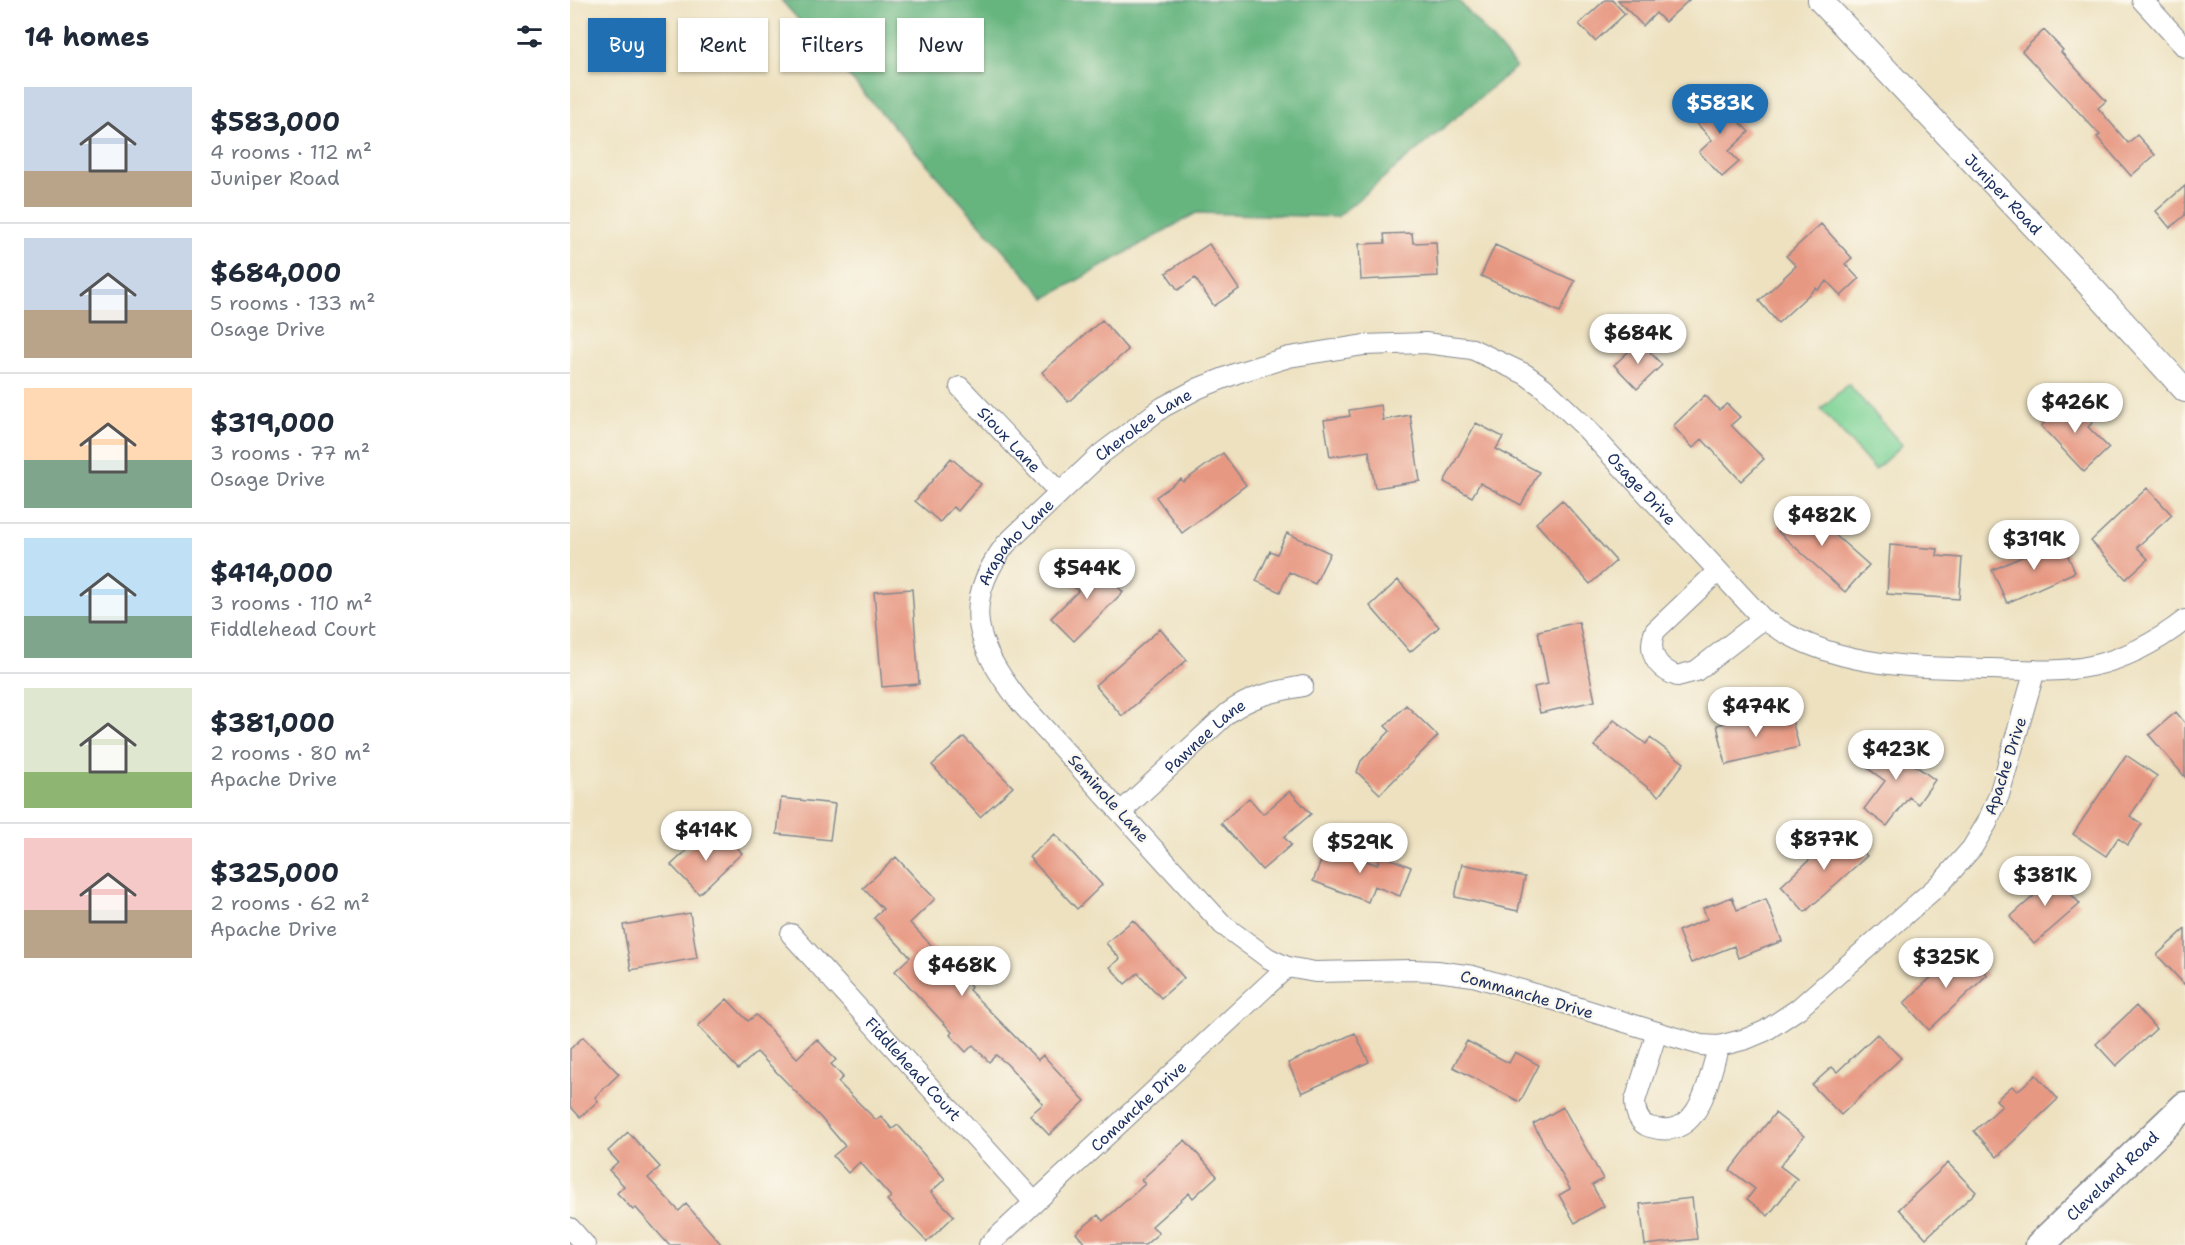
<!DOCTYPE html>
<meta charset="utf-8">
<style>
:root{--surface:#fff;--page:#f2f2f3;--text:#1f2937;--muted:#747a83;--line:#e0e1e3;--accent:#1f6fb2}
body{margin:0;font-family:"Shantell Sans",sans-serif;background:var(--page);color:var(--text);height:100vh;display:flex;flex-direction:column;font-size:22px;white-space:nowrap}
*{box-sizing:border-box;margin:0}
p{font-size:20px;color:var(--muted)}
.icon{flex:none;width:33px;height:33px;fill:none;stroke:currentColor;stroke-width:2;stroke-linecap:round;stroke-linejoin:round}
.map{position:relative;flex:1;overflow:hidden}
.sheet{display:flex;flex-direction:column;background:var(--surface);width:570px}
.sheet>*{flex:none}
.hud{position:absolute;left:18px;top:18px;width:570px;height:54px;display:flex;gap:12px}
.price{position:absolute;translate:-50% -51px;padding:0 14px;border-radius:21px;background:#fff;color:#222;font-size:20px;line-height:39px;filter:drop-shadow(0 2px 3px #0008)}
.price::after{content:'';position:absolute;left:50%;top:36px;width:18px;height:14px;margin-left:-9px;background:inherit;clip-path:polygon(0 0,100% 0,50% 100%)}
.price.current{background:var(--accent);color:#fff}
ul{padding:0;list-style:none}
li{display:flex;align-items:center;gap:18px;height:150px;padding:0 24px}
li+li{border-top:2px solid var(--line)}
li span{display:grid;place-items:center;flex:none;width:168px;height:120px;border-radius:0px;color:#555}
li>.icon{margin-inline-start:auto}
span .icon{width:72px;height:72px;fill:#fffc;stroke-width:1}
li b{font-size:26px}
h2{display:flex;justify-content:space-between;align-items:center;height:72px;padding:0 24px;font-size:26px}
.pill{padding:0 21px;border-radius:0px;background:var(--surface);box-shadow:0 2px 4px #0004;font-size:21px;line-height:54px}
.pill.current{background:var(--accent);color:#fff}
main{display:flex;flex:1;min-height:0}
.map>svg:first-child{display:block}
</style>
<main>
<section class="sheet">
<h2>14 homes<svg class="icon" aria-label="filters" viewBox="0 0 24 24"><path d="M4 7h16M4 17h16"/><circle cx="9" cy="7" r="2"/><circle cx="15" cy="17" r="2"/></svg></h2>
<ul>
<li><span style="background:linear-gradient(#c9d6e8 70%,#b9a48a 0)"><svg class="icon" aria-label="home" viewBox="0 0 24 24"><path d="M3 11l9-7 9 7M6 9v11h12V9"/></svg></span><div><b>$583,000</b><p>4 rooms · 112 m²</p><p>Juniper Road</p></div></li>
<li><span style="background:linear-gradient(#c9d6e8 60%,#b9a48a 0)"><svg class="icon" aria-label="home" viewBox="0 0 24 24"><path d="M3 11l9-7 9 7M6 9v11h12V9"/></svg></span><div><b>$684,000</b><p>5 rooms · 133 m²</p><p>Osage Drive</p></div></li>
<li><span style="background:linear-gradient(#ffd9b3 60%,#7fa58c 0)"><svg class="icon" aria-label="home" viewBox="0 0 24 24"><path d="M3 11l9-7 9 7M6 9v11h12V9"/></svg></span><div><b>$319,000</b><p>3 rooms · 77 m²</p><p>Osage Drive</p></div></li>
<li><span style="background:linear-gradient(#bfe0f5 65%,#7fa58c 0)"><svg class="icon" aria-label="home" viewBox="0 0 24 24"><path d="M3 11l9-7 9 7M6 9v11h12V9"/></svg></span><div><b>$414,000</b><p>3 rooms · 110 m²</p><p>Fiddlehead Court</p></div></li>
<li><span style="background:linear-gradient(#dfe7d0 70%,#8fb573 0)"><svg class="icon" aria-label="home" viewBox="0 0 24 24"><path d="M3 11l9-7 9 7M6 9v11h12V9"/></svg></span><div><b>$381,000</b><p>2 rooms · 80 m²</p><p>Apache Drive</p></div></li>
<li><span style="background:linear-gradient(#f6c9c9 60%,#b9a48a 0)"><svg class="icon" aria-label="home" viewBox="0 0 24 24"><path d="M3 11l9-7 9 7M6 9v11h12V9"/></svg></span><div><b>$325,000</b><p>2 rooms · 62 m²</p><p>Apache Drive</p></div></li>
</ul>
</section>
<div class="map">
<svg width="1615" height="1245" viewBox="0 0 1615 1245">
<rect width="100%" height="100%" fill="#fbf7ec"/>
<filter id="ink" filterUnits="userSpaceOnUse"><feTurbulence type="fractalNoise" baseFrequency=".0167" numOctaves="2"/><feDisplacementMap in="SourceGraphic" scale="12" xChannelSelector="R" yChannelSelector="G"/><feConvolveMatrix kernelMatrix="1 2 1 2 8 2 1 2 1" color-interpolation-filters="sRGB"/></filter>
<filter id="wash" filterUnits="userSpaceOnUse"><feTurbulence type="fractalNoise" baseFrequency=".008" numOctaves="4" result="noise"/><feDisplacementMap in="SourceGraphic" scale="24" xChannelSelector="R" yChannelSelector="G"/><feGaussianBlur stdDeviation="1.35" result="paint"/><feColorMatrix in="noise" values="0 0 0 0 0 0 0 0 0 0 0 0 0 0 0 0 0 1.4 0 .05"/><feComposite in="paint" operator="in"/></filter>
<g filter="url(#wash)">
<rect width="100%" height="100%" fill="#ede1c0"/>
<path fill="#7ed396" stroke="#4c817a" stroke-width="1.5" d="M 1278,384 L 1332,445 L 1305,470 L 1251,409 Z"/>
<path fill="#66b57f" stroke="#40726e" stroke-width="1.5" d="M 211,0 L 888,0 L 946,67 L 767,217 L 626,213 L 476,298 Z"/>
<g id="blocks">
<path fill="#e79882" d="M 1035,0 L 1042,0 L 1055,14 L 1025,41 L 1009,24 Z
M 1048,0 L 1119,0 L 1095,22 L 1086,13 L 1073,26 Z
M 1474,30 L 1493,50 L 1491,52 L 1536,101 L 1528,108 L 1558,143 L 1567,135 L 1585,155 L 1561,176 L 1527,137 L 1530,135 L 1452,51 Z
M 1144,95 L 1179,132 L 1159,151 L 1169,162 L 1152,177 L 1129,152 L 1142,140 L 1121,117 Z
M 1615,186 L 1615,215 L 1600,228 L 1586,211 Z
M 1251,224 L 1282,258 L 1275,264 L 1289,279 L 1271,296 L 1257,281 L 1248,290 L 1246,288 L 1208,323 L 1189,301 L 1226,266 L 1216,256 Z
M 842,233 L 843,243 L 866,242 L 868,276 L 791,280 L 789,244 L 815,243 L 814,234 Z
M 639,244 L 669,289 L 644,306 L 625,278 L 608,290 L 596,273 Z
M 925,245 L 1005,281 L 990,312 L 911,276 Z
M 532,320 L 558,350 L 498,402 L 472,372 Z
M 1070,341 L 1092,365 L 1067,389 L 1044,365 Z
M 1135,395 L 1149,410 L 1157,404 L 1170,417 L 1161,425 L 1194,459 L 1171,481 L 1132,439 L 1123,448 L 1103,426 Z
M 1502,397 L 1524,421 L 1518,427 L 1539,448 L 1514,472 L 1471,426 Z
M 811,405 L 813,420 L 840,415 L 850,481 L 805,488 L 799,451 L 760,457 L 754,420 L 780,416 L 779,410 Z
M 906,423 L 933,437 L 926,449 L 969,472 L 951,505 L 910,483 L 902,497 L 874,482 Z
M 653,453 L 676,485 L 612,533 L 586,497 L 611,479 L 613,482 Z
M 381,458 L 411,484 L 388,511 L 383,507 L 370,522 L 345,501 Z
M 1577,488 L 1602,515 L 1567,547 L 1578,559 L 1556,579 L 1521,541 Z
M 992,500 L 1046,561 L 1020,584 L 966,523 Z
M 1228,502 L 1299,565 L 1275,592 L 1205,529 Z
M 717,533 L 760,553 L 745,584 L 719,572 L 710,592 L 686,581 L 700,551 L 707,554 Z
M 1491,540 L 1505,572 L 1437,603 L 1422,570 Z
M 1320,545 L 1368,549 L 1367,556 L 1392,558 L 1389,599 L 1317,594 Z
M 520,559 L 553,592 L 504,641 L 481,618 L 508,591 L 498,581 Z
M 828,580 L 869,627 L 840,652 L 800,606 Z
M 342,589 L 349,684 L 312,687 L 304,592 Z
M 1009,622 L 1025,701 L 970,713 L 964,687 L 978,684 L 968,631 Z
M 590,629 L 617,660 L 552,716 L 525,685 Z
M 836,705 L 868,736 L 810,794 L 787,772 L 791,761 L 820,731 L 815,726 Z
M 1606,712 L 1615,723 L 1615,777 L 1579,735 Z
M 1193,714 L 1195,723 L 1221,716 L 1229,747 L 1156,765 L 1147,725 Z
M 1044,720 L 1076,744 L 1080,738 L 1114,763 L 1089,796 L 1024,746 Z
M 394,737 L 443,787 L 410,817 L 362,765 Z
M 1318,737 L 1346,758 L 1342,763 L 1365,780 L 1348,804 L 1339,797 L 1317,826 L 1294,809 L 1315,781 L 1296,767 Z
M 1556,755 L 1587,776 L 1560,816 L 1572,824 L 1558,845 L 1548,838 L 1536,856 L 1503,834 Z
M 720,791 L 741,814 L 714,837 L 721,845 L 692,870 L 651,823 L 679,798 L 693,814 Z
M 211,798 L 265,804 L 260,840 L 207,834 Z
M 1273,829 L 1297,856 L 1235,912 L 1211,886 Z
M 151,831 L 172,853 L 129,894 L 101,865 L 128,840 L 135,848 Z
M 485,834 L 532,885 L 507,909 L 459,857 Z
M 757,846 L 807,865 L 811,855 L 841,867 L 830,896 L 804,886 L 798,902 L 743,881 Z
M 326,857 L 365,899 L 340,923 L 401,987 L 399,990 L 468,1060 L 473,1055 L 515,1101 L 479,1135 L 460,1115 L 473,1104 L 437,1064 L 426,1055 L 419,1062 L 403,1045 L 396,1052 L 380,1035 L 382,1032 L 325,971 L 340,957 L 304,918 L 313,909 L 293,888 Z
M 892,864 L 955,877 L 948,911 L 885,897 Z
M 1478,868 L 1510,904 L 1464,944 L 1440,917 L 1465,895 L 1458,886 Z
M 1162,897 L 1167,910 L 1196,899 L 1212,941 L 1168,958 L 1164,946 L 1121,963 L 1108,931 L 1137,919 L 1133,908 Z
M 120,913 L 127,958 L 61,970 L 53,925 Z
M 563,920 L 614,978 L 591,998 L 568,973 L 555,984 L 540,967 L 550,959 L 536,943 Z
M 1615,929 L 1615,985 L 1587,955 Z
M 1392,948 L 1417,975 L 1359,1030 L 1334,1003 Z
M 157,999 L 178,1021 L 186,1015 L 227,1058 L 247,1039 L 266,1060 L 261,1064 L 273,1077 L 268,1082 L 306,1120 L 311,1116 L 322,1129 L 328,1125 L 375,1179 L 361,1192 L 384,1216 L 357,1242 L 317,1200 L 321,1197 L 290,1162 L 278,1173 L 263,1156 L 275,1146 L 251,1118 L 187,1052 L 168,1069 L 128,1026 Z
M 1566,1006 L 1586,1029 L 1546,1066 L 1526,1044 Z
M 785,1033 L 799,1062 L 732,1093 L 718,1063 Z
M 1307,1034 L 1331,1058 L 1271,1115 L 1242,1085 L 1262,1067 L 1267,1072 Z
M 13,1037 L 49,1074 L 25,1097 L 28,1101 L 10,1117 L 0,1106 L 0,1049 Z
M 897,1041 L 939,1063 L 945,1052 L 969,1065 L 950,1102 L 883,1067 Z
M 1466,1075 L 1488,1099 L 1427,1157 L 1404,1131 L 1432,1106 L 1426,1100 L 1442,1086 L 1447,1091 Z
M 993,1107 L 1033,1179 L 1022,1185 L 1034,1206 L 1005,1223 L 989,1195 L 1000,1189 L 963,1124 Z
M 1205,1113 L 1234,1136 L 1210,1166 L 1227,1179 L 1198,1216 L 1177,1199 L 1185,1189 L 1160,1170 Z
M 58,1132 L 90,1167 L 78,1178 L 109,1211 L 116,1204 L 152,1245 L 99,1245 L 66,1208 L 63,1210 L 47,1193 L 54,1186 L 39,1170 L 48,1162 L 38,1151 Z
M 615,1140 L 647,1176 L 623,1198 L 619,1193 L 582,1226 L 589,1233 L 575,1245 L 516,1245 L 506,1233 L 528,1215 L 533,1221 L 575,1184 L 571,1180 Z
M 1378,1163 L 1406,1192 L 1356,1238 L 1329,1209 Z
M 1122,1198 L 1127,1239 L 1075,1245 L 1070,1204 Z"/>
</g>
</g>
<g filter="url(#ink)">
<use href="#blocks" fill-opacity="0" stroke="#84888f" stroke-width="1.5"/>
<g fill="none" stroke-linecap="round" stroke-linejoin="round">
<g stroke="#84888f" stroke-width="22">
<g id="minor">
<path d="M 1572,0 L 1615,47"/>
<path id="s1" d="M 390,387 L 489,492"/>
<path d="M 1147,572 L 1085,631 C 1077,652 1086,668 1107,676 L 1126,671 L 1193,619"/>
<path id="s2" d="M 1465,670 L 1429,795 L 1417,823 L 1402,848 L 1372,882 L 1228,1009 L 1195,1031 L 1176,1039 L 1149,1046 L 1131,1045 L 1087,1032 L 965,994 L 903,976 L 867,971 L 842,970 L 745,972 L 717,967 L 698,958 L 653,925 L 450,702 C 407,647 389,605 436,544 L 531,454 L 593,407 L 629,388 L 667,373 L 719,357 L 794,345 L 855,343 L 902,349 L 955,374 L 973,387 L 1012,424 L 1193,619 C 1262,668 1340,667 1421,669 C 1455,670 1488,673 1521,666 C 1555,659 1588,641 1615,620"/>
<path id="s3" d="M 552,811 L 658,713 C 683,695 704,692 733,686"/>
<path id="s4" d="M 221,934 L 464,1202"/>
<path d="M 1087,1032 L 1065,1101 C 1065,1112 1069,1124 1080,1127 C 1131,1142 1137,1081 1149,1046"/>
<path d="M 0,1228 L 15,1245"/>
<path id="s5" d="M 419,1245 L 717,967"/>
</g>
</g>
<g stroke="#84888f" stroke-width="26">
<g id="tertiary">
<path id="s6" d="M 1250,0 L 1512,277 L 1615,390"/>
</g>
</g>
<g stroke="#84888f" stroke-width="31">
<g id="secondary">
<path id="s7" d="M 1470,1245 L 1615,1106"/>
</g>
</g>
<use href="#minor" stroke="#fff" stroke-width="20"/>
<use href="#tertiary" stroke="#fff" stroke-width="24"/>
<use href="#secondary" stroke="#fff" stroke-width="28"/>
</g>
</g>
<g text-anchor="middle" stroke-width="4.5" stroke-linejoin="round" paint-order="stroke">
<g font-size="16" fill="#1b2f5e" stroke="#fbf7ec">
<text dy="6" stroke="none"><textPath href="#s6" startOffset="267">Juniper Road</textPath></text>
<text dy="6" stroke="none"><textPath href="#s2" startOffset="1695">Cherokee Lane</textPath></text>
<text dy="6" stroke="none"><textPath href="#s1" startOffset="72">Sioux Lane</textPath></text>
<text dy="6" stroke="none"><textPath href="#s2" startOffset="2264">Osage Drive</textPath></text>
<text dy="6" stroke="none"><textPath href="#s2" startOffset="1520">Arapaho Lane</textPath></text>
<text dy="6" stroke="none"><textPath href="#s3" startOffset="112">Pawnee Lane</textPath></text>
<text transform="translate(1435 766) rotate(-72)" y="6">Apache Drive</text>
<text transform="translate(539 798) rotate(48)" y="6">Seminole Lane</text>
<text transform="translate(957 994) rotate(16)" y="6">Commanche Drive</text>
<text dy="6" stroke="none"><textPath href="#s4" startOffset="182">Fiddlehead Court</textPath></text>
<text dy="6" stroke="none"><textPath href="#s5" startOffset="204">Comanche Drive</textPath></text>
<text dy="6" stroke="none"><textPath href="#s7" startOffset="100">Cleveland Road</textPath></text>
</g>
</g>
</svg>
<b class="price current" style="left:1150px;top:135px">$583K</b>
<b class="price" style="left:1068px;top:365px">$684K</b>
<b class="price" style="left:1505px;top:434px">$426K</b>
<b class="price" style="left:1252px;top:547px">$482K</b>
<b class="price" style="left:1464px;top:571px">$319K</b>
<b class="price" style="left:517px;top:600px">$544K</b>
<b class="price" style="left:1186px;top:738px">$474K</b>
<b class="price" style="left:1326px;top:781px">$423K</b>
<b class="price" style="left:136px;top:862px">$414K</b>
<b class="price" style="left:1254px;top:871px">$877K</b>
<b class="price" style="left:790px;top:874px">$529K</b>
<b class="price" style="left:1475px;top:907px">$381K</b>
<b class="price" style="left:1376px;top:989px">$325K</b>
<b class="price" style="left:392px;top:997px">$468K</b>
<div class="hud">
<a class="pill current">Buy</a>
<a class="pill">Rent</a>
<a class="pill">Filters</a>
<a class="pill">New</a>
</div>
</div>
</main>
